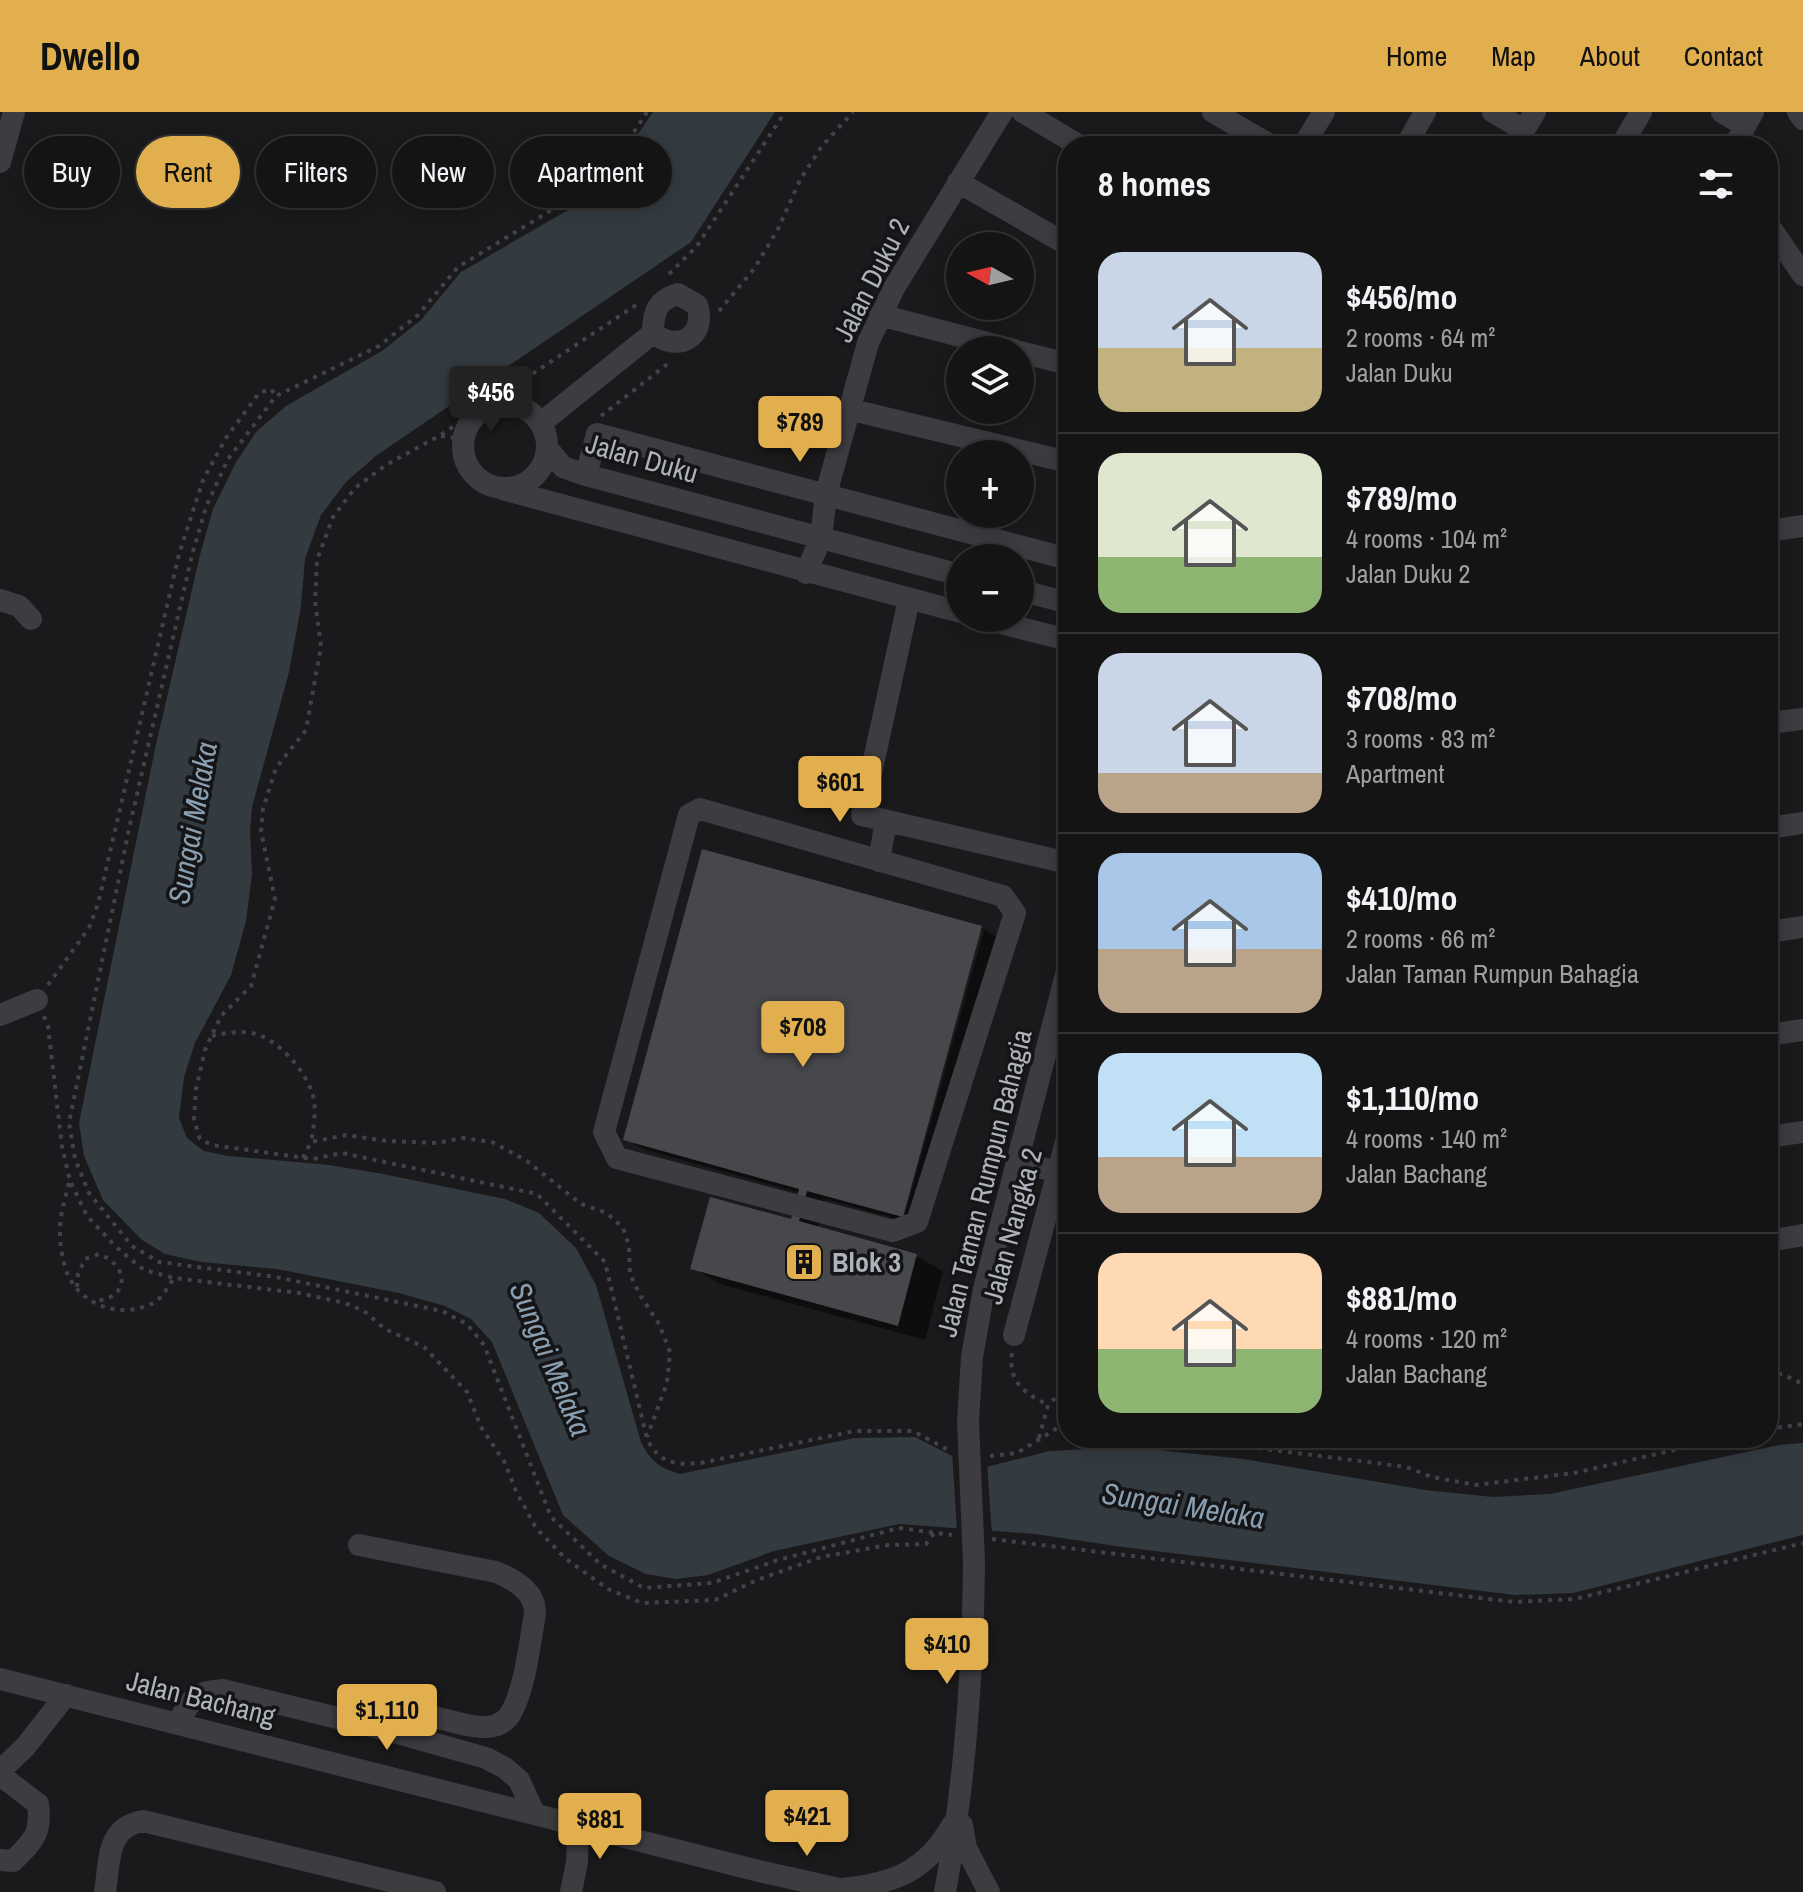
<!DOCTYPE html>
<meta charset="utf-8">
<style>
:root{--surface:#141415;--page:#212122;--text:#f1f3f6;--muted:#9d9ea0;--line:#333334;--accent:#e1af4d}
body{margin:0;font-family:"Archivo Narrow",sans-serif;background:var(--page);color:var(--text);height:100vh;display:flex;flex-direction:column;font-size:30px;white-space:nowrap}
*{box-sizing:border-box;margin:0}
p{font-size:26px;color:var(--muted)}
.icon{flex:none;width:44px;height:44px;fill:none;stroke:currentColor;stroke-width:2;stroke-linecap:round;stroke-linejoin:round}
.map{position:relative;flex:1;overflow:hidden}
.panel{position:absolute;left:1058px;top:24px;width:720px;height:1312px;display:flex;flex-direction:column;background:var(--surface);border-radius:32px;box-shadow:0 4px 20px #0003,0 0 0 2px var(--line)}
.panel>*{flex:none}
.hud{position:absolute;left:24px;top:24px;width:760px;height:72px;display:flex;gap:16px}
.needle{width:52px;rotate:278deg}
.controls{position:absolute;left:946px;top:120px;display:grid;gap:16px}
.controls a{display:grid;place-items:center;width:88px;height:88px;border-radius:50%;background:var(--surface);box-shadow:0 4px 20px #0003,0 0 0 2px var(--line);font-size:40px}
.price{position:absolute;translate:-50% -68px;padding:0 18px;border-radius:8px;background:var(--accent);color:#111;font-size:26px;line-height:52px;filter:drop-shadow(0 2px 4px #0008)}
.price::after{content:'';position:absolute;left:50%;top:48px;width:24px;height:18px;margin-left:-12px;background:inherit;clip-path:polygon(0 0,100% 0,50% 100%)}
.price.on{background:#222;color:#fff}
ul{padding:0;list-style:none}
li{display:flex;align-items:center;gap:24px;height:200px;padding:0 40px}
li+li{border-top:2px solid var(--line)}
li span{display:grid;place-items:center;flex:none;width:224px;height:160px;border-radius:24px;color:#555}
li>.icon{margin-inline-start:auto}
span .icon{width:96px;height:96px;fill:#fffc;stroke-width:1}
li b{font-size:34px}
h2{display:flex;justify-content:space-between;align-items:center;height:96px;padding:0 40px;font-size:34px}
.chip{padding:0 28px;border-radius:36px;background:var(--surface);box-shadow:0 4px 20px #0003,0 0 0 2px var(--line);font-size:28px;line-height:72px}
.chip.on{background:var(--accent);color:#111}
header{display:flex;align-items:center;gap:48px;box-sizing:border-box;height:112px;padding:0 40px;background:var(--accent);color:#111}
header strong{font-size:38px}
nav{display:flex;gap:44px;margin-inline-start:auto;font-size:28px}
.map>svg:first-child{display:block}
</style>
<header>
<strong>Dwello</strong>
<nav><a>Home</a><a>Map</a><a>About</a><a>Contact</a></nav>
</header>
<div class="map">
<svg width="1803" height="1780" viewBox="0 0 1803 1780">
<rect width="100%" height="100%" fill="#1a1a1c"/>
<path fill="#333b41" d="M 653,0 L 775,0 L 691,130 L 377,343 L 346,370 L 321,403 L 305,447 L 301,494 L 289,560 L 252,695 L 250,718 L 252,762 L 246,809 L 231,863 L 195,931 L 184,965 L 179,1006 L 187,1026 L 204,1039 L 228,1044 L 329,1053 L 383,1062 L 505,1087 L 539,1101 L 576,1136 L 596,1173 L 641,1330 C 651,1350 660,1356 680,1362 L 854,1326 L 915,1325 L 978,1357 L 1050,1339 L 1129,1335 L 1244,1347 L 1425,1378 L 1493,1385 L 1550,1382 L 1779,1333 L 1803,1331 L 1803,1423 L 1573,1481 L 1515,1483 L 1123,1435 L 1035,1422 L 899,1412 L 774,1439 L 708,1463 L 676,1467 L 646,1462 L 609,1444 L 563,1403 L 492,1230 L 471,1207 L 445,1194 L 399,1181 L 277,1157 L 201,1150 L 165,1142 L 142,1128 L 103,1088 L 84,1044 L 79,1011 L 155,637 L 200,443 L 213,397 L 235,352 L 256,320 L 286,294 L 382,239 L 421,208 L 461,160 L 582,90 L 624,43 Z"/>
<path fill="#1a1a1c" d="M 952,1339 L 979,1353 L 987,1351 L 992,1422 L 957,1420 Z"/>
<path fill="#0007" d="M 704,739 L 982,816 L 999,826 L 920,1114 L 903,1109 L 984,818 L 979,818 L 900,1108 L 825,1087 L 817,1117 L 916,1144 L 943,1159 L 925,1228 L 720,1172 L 693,1156 L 800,1112 L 793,1106 L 800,1081 L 643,1037 L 625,1027 Z"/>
<path fill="#47484c" d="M 702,737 L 982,814 L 903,1105 L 807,1079 L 799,1109 L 917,1142 L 898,1214 L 690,1157 L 710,1085 L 791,1107 L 799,1077 L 623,1028 Z"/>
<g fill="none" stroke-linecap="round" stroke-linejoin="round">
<path stroke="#424348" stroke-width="4" stroke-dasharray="4 6" stroke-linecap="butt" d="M 647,0 L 617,46 L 581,80 L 458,155 L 418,203 L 379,234 L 276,284 L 228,347 L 206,395 L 192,443 L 129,717 L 69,1011 L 75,1047 L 89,1081 L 132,1134 L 159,1150 L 276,1165 L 442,1199 L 467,1212 L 484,1233 L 551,1405 L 600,1452 L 644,1476 L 712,1471 L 778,1448 L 899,1416 L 952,1423
M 669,162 L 697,134 L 785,0
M 636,193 L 439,324 L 386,353 L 355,376 L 333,405 L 317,448 L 315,489 L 321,534 L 306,618 L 276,656 L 263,697 L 261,719 L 275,787 L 251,874 L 221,904 L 205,938 L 196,977 L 194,1008 L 200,1027 L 212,1033 L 313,1047 L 342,1041 L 537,1082 L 605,1150 L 647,1327 C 660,1352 675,1353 701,1351 L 855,1319 L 913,1319 L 950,1339
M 719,199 L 754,157 L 778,117 L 800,68 L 822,34 L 853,0
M 601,304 L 670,250
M 441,324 L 464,327
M 48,873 L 89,816 L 98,792 L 179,442 L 203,368 L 226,326 L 259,281 L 271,277 L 276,284
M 44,904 L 48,914 L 62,1035 L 70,1069 L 87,1104 L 116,1135 L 144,1158 L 174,1166 L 299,1181 L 345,1191 L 364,1199 L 385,1217 L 424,1235 L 467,1280 L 481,1315 L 505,1351 L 516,1379 L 536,1416 L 566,1447 L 608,1477 L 642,1491 L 715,1488 L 757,1468 L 821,1445 L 888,1433 L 926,1432 L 934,1421
M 212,924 C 225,921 243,918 256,922 C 280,930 303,956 312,980 C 317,996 314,1014 311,1030
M 303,1046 L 311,1030 L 346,1023 L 387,1029 L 436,1031 L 463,1026 L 492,1030 L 527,1049 L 581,1092 L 607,1101 L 623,1116 L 629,1134 L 630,1162 L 640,1183 L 659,1212 L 670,1240 L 667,1271 L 647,1325
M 69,1071 C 60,1104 56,1121 65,1155 C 76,1193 122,1209 155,1190 C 163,1185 169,1173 174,1166
M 77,1175 L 78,1162 L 85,1147 L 99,1142 C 130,1154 130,1187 94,1189
M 1012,1241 C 1008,1271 1025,1281 1048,1293
M 1768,1262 L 1782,1262 L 1803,1272
M 1768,1317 L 1803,1312
M 1039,1326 L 1048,1293 L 1068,1274
M 1179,1326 L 1406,1355 L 1432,1365 L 1476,1373 L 1574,1361 L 1727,1326
M 990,1344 L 1017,1341 L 1059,1315 L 1068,1316
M 992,1427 L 1514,1490 L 1575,1487 L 1803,1431"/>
<path stroke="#3c3c41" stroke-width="22" d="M 1023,0 L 1080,34
M 1213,0 L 1272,34
M 1493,0 L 1524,18
M 1722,0 L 1745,14
M 1798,0 L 1803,7
M 1303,34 L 1324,0
M 1406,34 L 1425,0
M 1514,34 L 1535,0
M 1621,34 L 1641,0
M 1734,34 L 1753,0
M 0,50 L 14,0
M 958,70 L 1068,133
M 1768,112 L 1803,163
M 678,182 L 697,193 C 707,225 678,241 653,221 C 653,200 657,188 678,182 Z
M 880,203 L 1014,238
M 1020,240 L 1068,252
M463 334a42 42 0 1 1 84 0a42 42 0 1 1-84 0Z
M 848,297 L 1068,350
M 541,311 L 653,221
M 548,337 L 563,355 L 586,363 L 960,463
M 586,363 L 597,322 L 1068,447
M 502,377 L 960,500
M 1768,419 L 1803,414
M 806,461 L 821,426 L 826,382 L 868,231 L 894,176 L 1002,0
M 1020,478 L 1068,491
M 909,487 L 862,703 L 1068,751
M 0,488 L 19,494 L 31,507
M 981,506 L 1068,528
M 1768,611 L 1803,607
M 700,697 L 1003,784 L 1015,801 L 917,1110 L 893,1119 L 617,1046 L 604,1020 L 689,703 Z
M 1768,716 L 1803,711
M 879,749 L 886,709
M 1768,820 L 1803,815
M 0,903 L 37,888
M 1768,923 L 1803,918
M 1768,1025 L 1803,1020
M 1017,1049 L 1068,1063
M 1768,1129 L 1803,1123
M 1014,1223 L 1068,1022
M 968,1309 L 972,1245 L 984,1177 L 1068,855
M 359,1433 L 496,1460 C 517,1469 540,1482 534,1508 C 529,1536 525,1574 512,1599 C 492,1639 428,1590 396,1604 C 391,1606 387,1613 383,1617
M 0,1567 L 763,1760 L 853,1780
M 178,1611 C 191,1588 194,1579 223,1578 L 383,1617 L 486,1646 L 505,1656 L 519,1668 L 534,1701
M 0,1659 L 26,1634 L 66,1583
M 0,1663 L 38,1692 C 42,1722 33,1729 13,1749 L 0,1748
M 962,1713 L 966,1736 L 989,1780
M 841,1777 C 893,1772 926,1760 953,1712
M 105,1780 C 110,1749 106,1715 143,1709 L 435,1780
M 571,1780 L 577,1750 L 578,1712
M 945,1780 C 965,1671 973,1561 974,1450"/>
<path stroke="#3c3c41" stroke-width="22" d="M 968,1309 L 974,1450"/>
</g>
<defs>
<g id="building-square" transform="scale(2)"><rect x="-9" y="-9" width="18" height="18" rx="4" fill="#e1af4d" stroke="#151517"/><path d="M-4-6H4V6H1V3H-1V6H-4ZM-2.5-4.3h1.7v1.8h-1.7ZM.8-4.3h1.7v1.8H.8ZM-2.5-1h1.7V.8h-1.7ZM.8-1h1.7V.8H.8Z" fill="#111"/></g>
</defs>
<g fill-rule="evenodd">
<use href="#building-square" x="804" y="1150"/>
</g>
<g text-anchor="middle" stroke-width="7" stroke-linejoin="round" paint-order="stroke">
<g font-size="28" fill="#aeb2ba" stroke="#151517">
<text transform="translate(871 168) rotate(-63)" y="10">Jalan Duku 2</text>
<text transform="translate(642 346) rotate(16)" y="10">Jalan Duku</text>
<text transform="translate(984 1071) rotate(-76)" y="10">Jalan Taman Rumpun Bahagia</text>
<text transform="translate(1012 1114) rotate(-75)" y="10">Jalan Nangka 2</text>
<text transform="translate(201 1586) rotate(14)" y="10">Jalan Bachang</text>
</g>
<g font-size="28" font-weight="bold" fill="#aeb2ba" stroke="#151517" text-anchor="start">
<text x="832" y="1160">Blok 3</text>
</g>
<g font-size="30" font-style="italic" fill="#899fb1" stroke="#151517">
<text transform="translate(193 711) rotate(-80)" y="10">Sungai Melaka</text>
<text transform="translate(550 1247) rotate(67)" y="10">Sungai Melaka</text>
<text transform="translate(1183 1394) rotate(9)" y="10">Sungai Melaka</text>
</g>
</g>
</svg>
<div class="controls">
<a><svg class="needle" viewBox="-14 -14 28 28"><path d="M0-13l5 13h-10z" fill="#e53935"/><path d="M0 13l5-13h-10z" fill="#9d9ea0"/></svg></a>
<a><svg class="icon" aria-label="layers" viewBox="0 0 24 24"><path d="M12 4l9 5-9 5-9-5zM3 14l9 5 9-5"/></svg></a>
<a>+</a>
<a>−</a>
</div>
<b class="price on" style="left:491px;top:322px">$456</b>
<b class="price" style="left:800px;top:352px">$789</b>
<b class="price" style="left:840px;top:712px">$601</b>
<b class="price" style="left:803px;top:957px">$708</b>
<b class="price" style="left:947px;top:1574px">$410</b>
<b class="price" style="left:387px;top:1640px">$1,110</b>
<b class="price" style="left:807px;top:1746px">$421</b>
<b class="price" style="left:600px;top:1749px">$881</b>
<div class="hud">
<a class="chip">Buy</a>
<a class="chip on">Rent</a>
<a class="chip">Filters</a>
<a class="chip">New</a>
<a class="chip">Apartment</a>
</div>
<section class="panel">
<h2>8 homes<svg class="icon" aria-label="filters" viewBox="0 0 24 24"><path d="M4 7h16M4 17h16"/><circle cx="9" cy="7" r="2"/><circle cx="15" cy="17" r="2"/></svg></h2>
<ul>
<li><span style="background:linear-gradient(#c9d6e8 60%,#c2b280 0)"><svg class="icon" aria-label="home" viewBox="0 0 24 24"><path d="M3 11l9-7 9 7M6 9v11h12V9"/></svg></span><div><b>$456/mo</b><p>2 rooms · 64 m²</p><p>Jalan Duku</p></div></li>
<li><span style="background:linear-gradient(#dfe7d0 65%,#8fb573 0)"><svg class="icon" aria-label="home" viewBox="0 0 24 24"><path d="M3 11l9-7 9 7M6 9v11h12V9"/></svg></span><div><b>$789/mo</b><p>4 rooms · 104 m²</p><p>Jalan Duku 2</p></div></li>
<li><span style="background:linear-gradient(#c9d6e8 75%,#b9a48a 0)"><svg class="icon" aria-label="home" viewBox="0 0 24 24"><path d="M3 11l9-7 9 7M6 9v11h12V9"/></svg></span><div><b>$708/mo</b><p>3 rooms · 83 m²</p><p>Apartment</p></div></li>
<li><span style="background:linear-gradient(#a9c7e8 60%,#b9a48a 0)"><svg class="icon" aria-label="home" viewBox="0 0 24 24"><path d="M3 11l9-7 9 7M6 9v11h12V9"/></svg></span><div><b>$410/mo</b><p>2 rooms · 66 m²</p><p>Jalan Taman Rumpun Bahagia</p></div></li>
<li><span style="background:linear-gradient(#bfe0f5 65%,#b9a48a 0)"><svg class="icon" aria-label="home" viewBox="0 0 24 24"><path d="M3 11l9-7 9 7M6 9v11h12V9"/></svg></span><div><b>$1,110/mo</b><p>4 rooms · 140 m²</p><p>Jalan Bachang</p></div></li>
<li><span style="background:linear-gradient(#ffd9b3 60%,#8fb573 0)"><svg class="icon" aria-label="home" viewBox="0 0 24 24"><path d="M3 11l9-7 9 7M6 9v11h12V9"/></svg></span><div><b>$881/mo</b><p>4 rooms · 120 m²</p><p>Jalan Bachang</p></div></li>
</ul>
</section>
</div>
